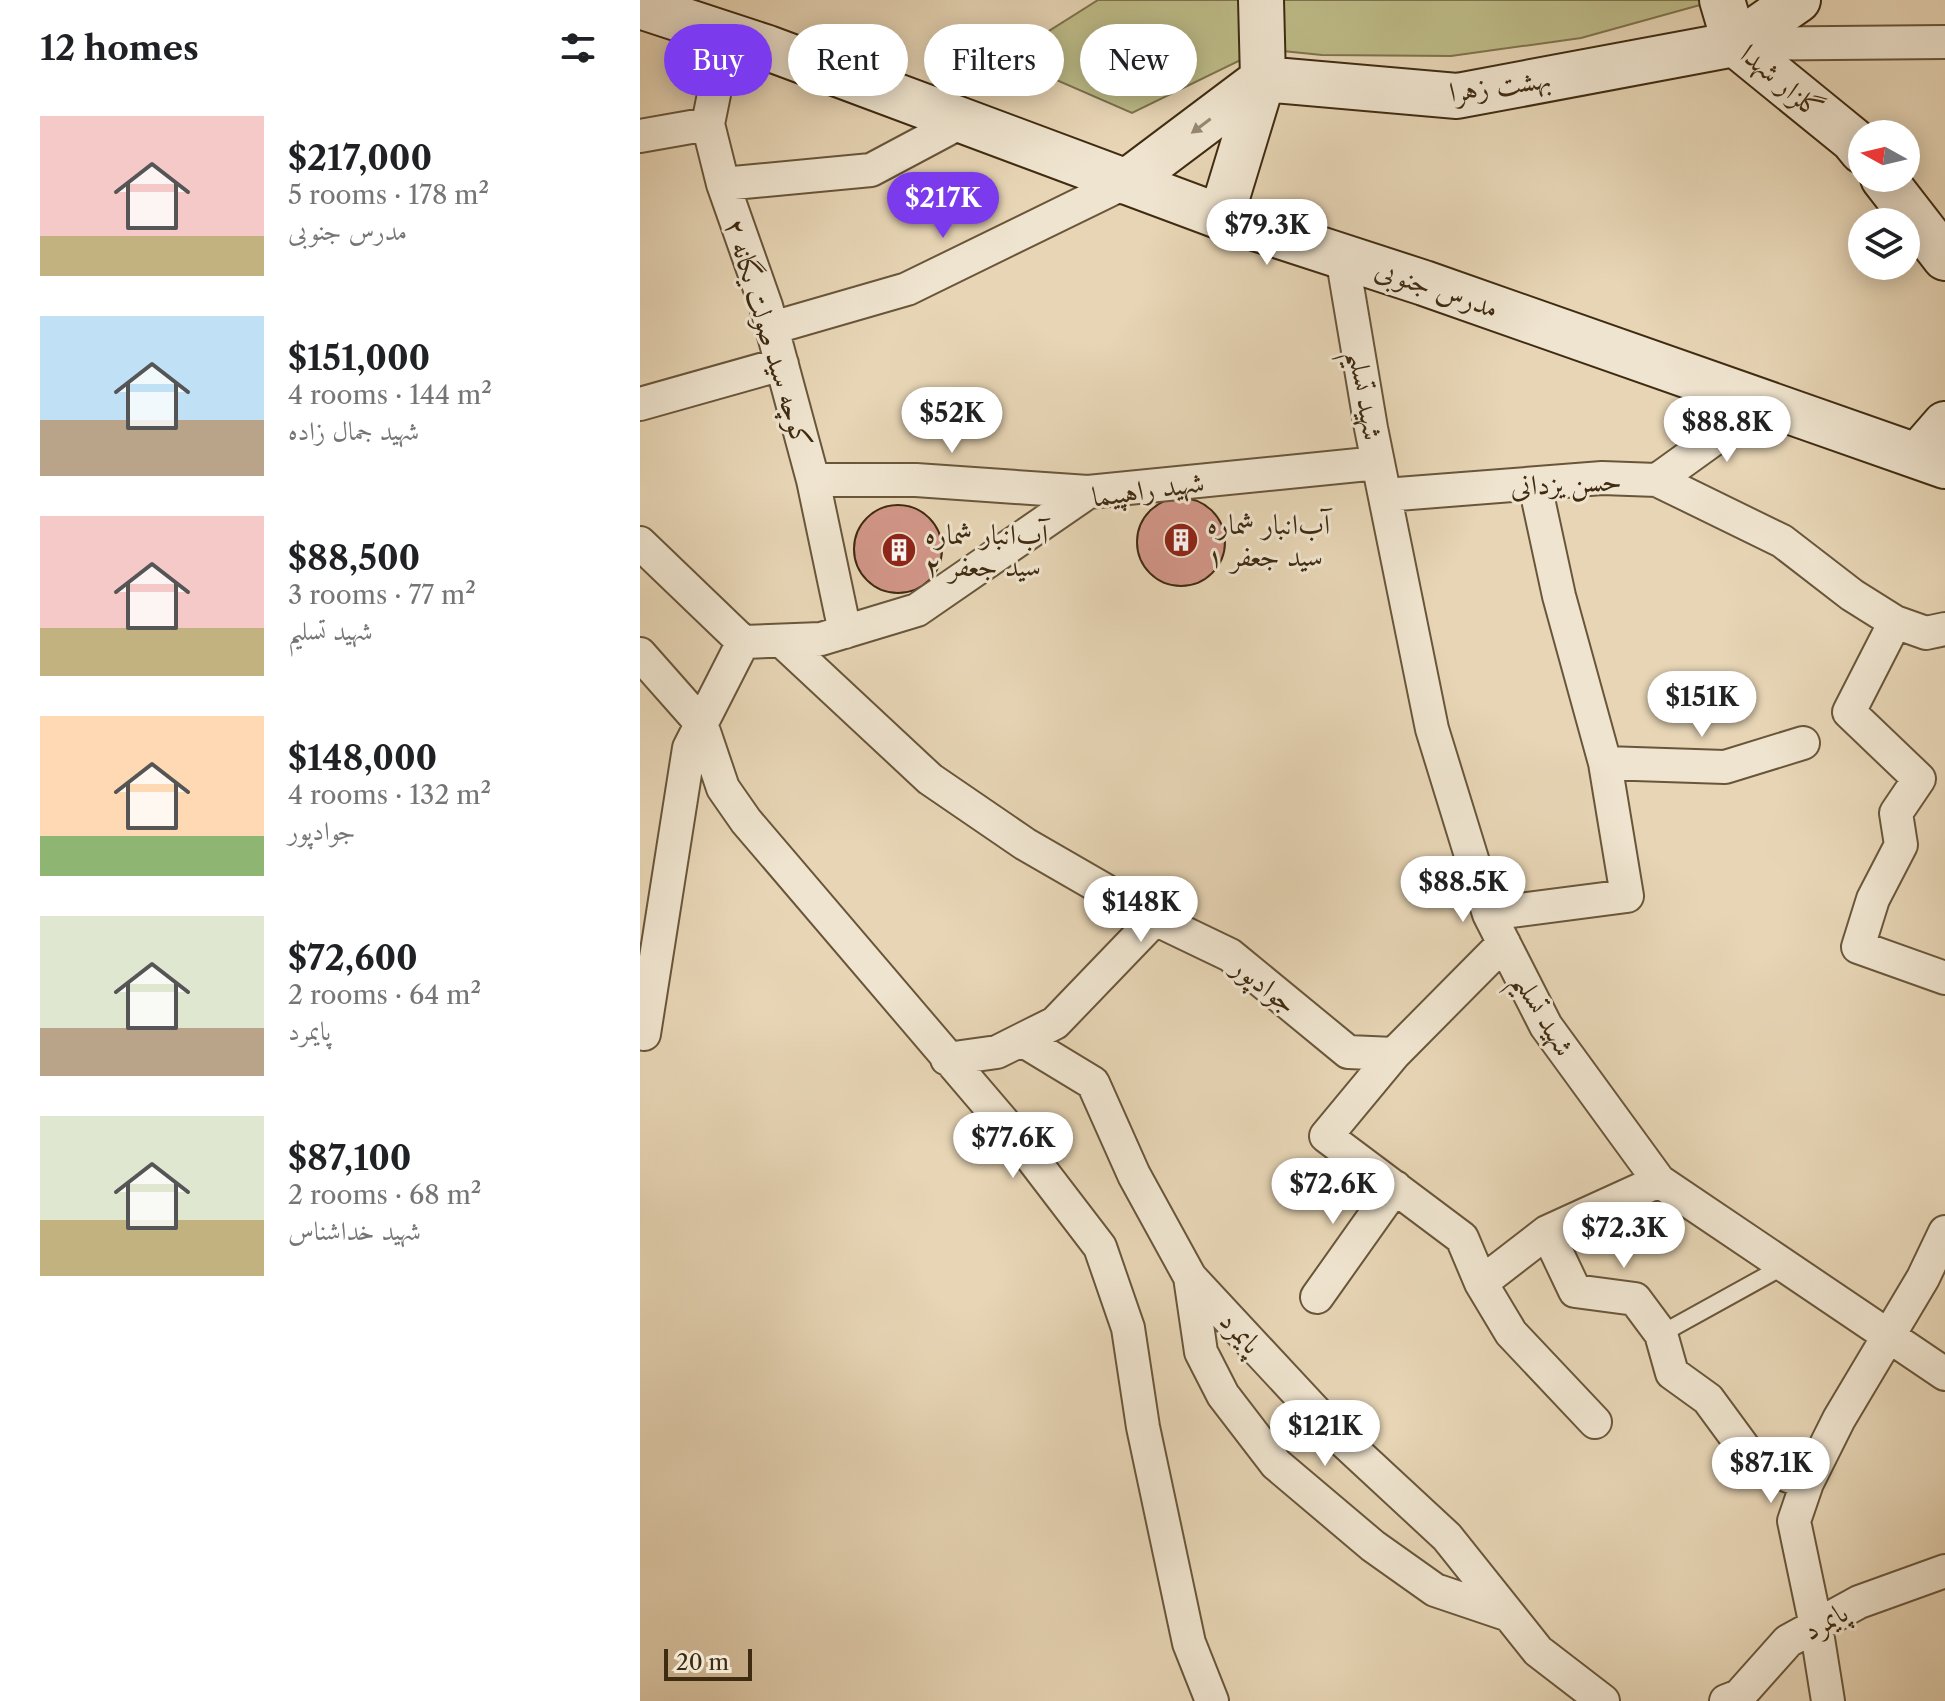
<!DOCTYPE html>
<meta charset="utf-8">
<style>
:root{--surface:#fff;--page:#f2f2f2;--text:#202124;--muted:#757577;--accent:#7c3aed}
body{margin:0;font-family:"Libre Caslon Text",Amiri,serif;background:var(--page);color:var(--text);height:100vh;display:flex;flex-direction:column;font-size:30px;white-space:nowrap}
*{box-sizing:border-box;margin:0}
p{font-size:26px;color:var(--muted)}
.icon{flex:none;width:44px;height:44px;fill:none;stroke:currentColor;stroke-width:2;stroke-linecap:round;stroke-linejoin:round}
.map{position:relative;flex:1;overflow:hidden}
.panel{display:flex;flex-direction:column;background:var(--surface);width:640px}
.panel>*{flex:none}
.guide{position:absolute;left:24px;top:24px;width:760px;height:72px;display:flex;gap:16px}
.needle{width:52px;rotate:278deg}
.buttons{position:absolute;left:1208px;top:120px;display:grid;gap:16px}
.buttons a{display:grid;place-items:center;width:72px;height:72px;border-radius:50%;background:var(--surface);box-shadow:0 4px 20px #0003;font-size:40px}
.scale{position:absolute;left:24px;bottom:20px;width:88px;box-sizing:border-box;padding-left:8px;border:4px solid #3f2b11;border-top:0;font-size:22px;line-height:28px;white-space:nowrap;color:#3f2b11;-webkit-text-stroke:6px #efe4cf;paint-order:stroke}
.price{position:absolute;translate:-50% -68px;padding:0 18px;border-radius:28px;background:#fff;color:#222;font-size:26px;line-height:52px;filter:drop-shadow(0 2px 4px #0008)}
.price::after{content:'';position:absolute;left:50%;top:48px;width:24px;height:18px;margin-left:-12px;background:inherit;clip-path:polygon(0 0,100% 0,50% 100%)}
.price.current{background:var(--accent);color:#fff}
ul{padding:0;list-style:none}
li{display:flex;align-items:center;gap:24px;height:200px;padding:0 40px}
li span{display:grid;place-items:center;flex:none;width:224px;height:160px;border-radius:0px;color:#555}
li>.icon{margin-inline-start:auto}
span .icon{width:96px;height:96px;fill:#fffc;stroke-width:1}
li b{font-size:34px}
h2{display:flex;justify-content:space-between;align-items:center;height:96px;padding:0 40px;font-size:34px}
.pill{padding:0 28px;border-radius:36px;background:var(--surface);box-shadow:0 4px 20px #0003;font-size:28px;line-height:72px}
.pill.current{background:var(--accent);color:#fff}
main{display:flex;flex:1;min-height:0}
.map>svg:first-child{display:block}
</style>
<main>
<section class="panel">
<h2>12 homes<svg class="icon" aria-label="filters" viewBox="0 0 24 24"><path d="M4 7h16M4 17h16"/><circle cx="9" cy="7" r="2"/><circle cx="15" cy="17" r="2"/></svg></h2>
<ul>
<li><span style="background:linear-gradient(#f6c9c9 75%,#c2b280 0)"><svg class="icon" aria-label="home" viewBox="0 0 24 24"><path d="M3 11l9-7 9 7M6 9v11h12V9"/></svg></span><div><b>$217,000</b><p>5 rooms · 178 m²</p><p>مدرس جنوبی</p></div></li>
<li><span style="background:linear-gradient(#bfe0f5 65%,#b9a48a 0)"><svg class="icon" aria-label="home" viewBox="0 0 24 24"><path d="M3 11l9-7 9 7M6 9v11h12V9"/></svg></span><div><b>$151,000</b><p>4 rooms · 144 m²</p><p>شهید جمال زاده</p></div></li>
<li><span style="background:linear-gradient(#f6c9c9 70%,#c2b280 0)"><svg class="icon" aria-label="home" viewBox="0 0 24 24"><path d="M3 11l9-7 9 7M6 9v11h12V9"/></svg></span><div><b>$88,500</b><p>3 rooms · 77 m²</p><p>شهید تسلیم</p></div></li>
<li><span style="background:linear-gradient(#ffd9b3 75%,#8fb573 0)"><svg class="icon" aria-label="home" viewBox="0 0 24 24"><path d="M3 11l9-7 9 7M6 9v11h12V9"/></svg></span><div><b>$148,000</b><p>4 rooms · 132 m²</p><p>جوادپور</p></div></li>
<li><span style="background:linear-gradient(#dfe7d0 70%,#b9a48a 0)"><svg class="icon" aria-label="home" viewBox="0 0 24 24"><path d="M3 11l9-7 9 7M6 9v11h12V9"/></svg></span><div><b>$72,600</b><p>2 rooms · 64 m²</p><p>پایمرد</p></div></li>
<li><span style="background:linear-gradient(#dfe7d0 65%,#c2b280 0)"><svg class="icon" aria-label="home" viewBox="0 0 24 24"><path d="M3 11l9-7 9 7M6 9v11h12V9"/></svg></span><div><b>$87,100</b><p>2 rooms · 68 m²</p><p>شهید خداشناس</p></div></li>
</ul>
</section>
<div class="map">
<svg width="1305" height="1701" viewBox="0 0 1305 1701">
<rect width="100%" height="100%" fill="#e7d5b5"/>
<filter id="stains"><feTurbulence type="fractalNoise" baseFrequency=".0025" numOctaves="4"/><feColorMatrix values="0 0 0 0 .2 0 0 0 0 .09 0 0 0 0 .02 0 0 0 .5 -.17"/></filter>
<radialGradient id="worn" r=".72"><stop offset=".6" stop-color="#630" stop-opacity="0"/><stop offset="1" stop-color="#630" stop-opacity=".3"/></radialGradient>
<path fill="#bdbb88" stroke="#7e734c" stroke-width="2" d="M 458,0 L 1078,0 L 941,38 L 811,56 L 682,55 L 623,49 L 492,113 L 366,58 Z"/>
<path fill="#d29688" stroke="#3f2b11" stroke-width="2" d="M497 542a44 44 0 1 1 88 0a44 44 0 1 1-88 0Z
M214 549a44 44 0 1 1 88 0a44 44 0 1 1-88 0Z"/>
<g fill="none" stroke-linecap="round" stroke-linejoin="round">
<g stroke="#69563a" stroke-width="20">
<path id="lane" d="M 1021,1334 L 1144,1266"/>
</g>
<g stroke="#69563a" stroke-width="36">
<path id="street" d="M 86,35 L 68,124 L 83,184 L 126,306 L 173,480 L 205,632
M 1095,44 L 1305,42
M 0,136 L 68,124
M 83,184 L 231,170 L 323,121
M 702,256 L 731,428 L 792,729 L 849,914 L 906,1026 L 1019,1181 L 1305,1374
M 132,328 L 267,289 L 486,182
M 0,404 L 142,364
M 173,480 L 276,480 L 448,492
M 1017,480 L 1124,403
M 745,495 L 962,478 L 1017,480 L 1142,541 L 1212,595 L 1255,622 L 1286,633 L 1305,629
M 0,543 L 103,642
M 1255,622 L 1209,712 L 1279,779 L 1256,813 L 1261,845 L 1233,899 L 1218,947 L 1305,978
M 142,641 L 290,779 L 385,844 L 515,919 L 590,955 L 708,1052 L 754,1054 L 864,943
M 0,654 L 61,723 L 83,788 L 106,821 L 375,1136 L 460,1247 L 488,1328 L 503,1427 L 549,1643 L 572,1701
M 965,763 L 1085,767 L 1163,743
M 849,914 L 987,896 L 965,763 L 919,596 L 895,485
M 0,1033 L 4,1034 L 49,748 L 103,642 L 181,639 L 277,610 L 448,492 L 738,463
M 382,1040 L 453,1083 L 494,1175 L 550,1277 L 697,1435 L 807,1537 L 898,1651 L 963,1701
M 754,1054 L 686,1136 L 822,1238 L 841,1283 L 871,1333 L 955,1422
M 307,1059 L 357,1052 L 415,1023 L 515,919
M 907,1232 L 935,1291 L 995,1299 L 1021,1334 L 1032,1373 L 1068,1399 L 1115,1463 L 1167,1483
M 550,1277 L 561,1352 L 583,1395 L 636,1464 L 733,1546 L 795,1590 L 869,1615
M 841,1283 L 907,1232 L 1019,1181
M 677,1297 L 755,1187
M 1086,1701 L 1099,1696 L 1148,1641 L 1219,1602 L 1305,1571
M 1188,1701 L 1176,1626 L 1154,1521 L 1167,1483 L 1199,1419 L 1283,1278 L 1305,1232"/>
</g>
<g stroke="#3f2b11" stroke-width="48">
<path id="secondary" d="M 1082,0 L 1095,44 L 1213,140 L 1222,151
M 0,6 L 128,48 L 581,217 L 784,283 L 1305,466
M 1243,178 L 1305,258
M 486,182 L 623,79 L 817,96 L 1095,44 L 1158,0
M 581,217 L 623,79 L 621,0
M 1278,455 L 1305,424"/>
</g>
<use href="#lane" stroke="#efe4cf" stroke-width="16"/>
<use href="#street" stroke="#efe4cf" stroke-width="32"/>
<use href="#secondary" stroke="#efe4cf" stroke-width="44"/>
</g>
<defs><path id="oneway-solid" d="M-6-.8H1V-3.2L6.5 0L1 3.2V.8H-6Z" transform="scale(2)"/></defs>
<use fill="#978870" href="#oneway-solid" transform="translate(561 126) rotate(143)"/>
<defs>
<g id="building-disc" transform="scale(1.8)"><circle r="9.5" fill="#8f2418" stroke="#efe4cf"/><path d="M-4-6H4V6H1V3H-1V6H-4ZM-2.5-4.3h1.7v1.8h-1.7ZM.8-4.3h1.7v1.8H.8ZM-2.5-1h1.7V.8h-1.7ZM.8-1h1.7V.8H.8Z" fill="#fff"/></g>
</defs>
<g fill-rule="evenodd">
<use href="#building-disc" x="541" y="540"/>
<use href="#building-disc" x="259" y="550"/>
</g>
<g text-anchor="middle" stroke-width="6" stroke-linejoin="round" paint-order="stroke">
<g font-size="28" fill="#3f2b11" stroke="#efe4cf">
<text transform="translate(1142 81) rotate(40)" y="10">گلزار شهدا</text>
<text transform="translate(860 85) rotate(-8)" y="10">بهشت زهرا</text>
<text transform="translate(797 288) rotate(19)" y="10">مدرس جنوبی</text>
<text transform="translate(129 333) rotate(73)" y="10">کوچه سید صولت یگانه ۲</text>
<text transform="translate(726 395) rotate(80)" y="10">شهید تسلیم</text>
<text transform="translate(926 483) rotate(-3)" y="10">حسن یزدانی</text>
<text transform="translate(508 489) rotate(-8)" y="10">شهید راهپیما</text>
<text transform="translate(625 985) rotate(38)" y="10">جوادپور</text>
<text transform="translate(904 1014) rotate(59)" y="10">شهید تسلیم</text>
<text transform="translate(601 1332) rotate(47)" y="10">پایمرد</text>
<text transform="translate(1185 1621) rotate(-29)" y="10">پایمرد</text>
</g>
<g font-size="28" fill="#3f2b11" stroke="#efe4cf" text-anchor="start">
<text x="567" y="534">آب‌انبار شماره<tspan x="567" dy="32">۱ سید جعفر</tspan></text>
<text x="285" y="544">آب‌انبار شماره<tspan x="285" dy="32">۲ سید جعفر</tspan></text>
</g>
</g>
<rect width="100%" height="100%" filter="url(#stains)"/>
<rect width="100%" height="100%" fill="url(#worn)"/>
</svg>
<div class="buttons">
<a><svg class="needle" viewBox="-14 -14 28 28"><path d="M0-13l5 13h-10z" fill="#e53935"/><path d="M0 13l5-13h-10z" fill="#757577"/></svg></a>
<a><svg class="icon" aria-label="layers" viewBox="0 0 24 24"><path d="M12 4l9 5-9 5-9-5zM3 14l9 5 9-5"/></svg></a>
</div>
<div class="scale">20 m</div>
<b class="price current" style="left:303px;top:240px">$217K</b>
<b class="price" style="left:627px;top:267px">$79.3K</b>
<b class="price" style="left:312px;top:455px">$52K</b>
<b class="price" style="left:1087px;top:464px">$88.8K</b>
<b class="price" style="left:1062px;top:739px">$151K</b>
<b class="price" style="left:823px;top:924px">$88.5K</b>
<b class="price" style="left:501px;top:944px">$148K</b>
<b class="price" style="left:373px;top:1180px">$77.6K</b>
<b class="price" style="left:693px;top:1226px">$72.6K</b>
<b class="price" style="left:984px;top:1270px">$72.3K</b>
<b class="price" style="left:685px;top:1468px">$121K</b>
<b class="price" style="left:1131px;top:1505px">$87.1K</b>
<div class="guide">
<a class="pill current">Buy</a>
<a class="pill">Rent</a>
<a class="pill">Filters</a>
<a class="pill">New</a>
</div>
</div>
</main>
